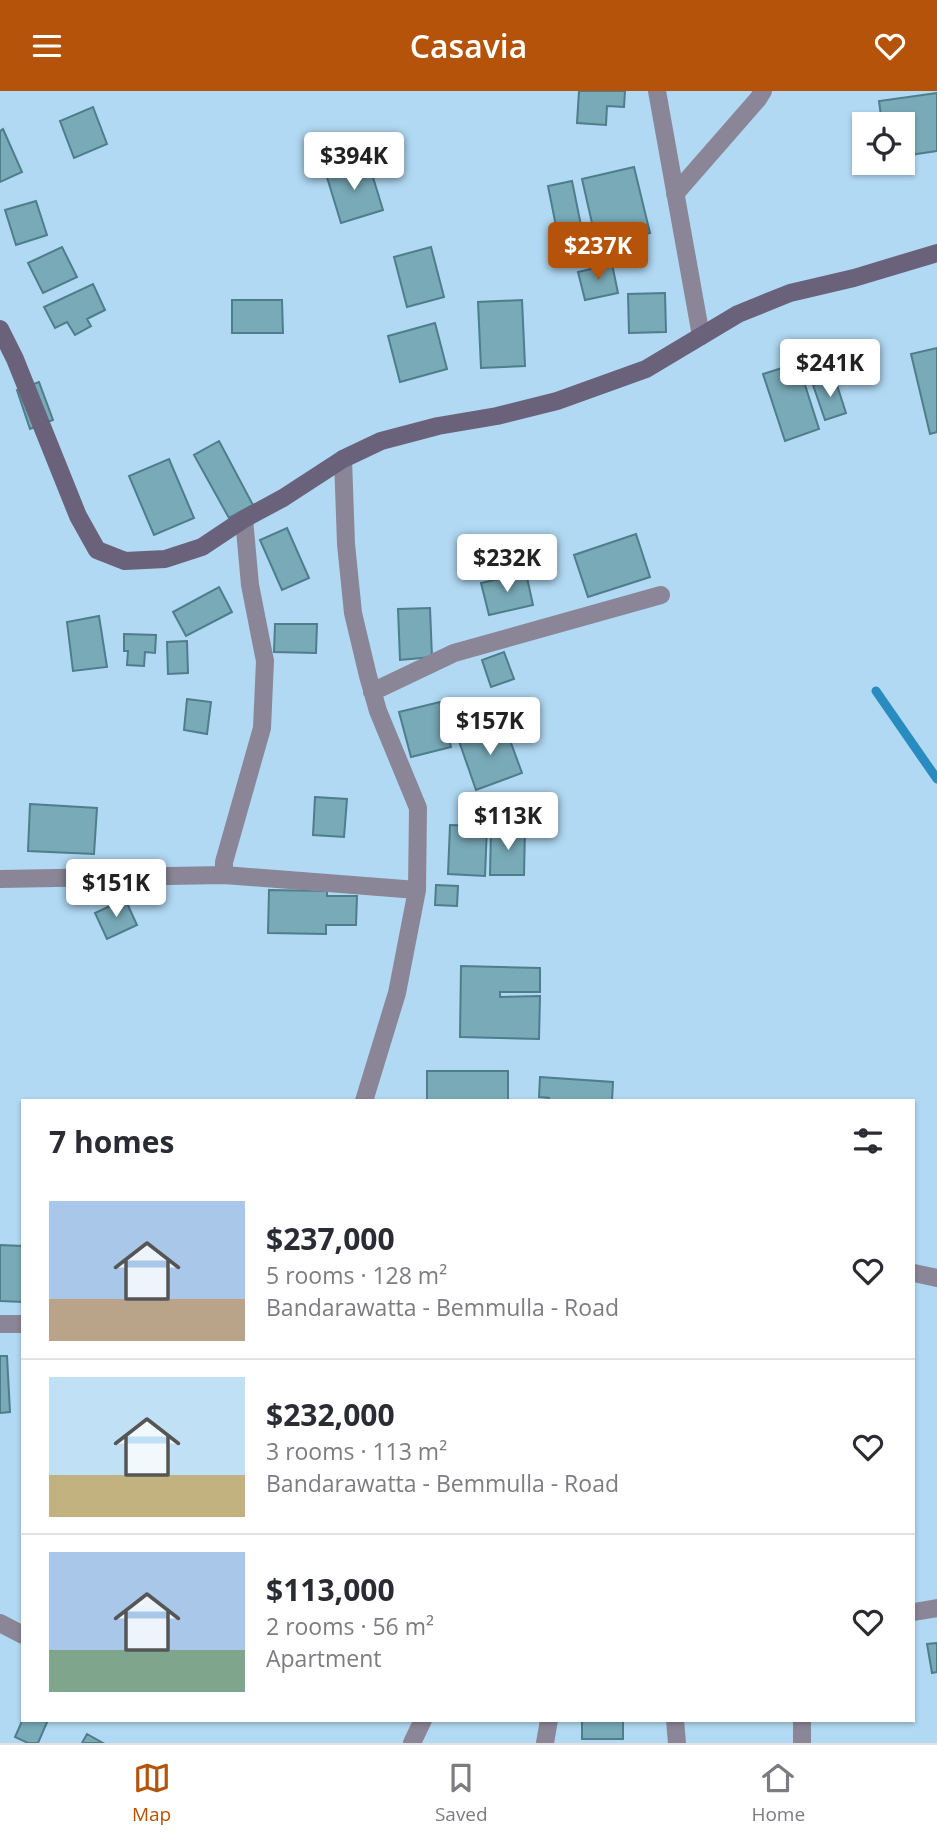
<!DOCTYPE html>
<meta charset="utf-8">
<style>
:root{--surface:#fff;--page:#f7f7f7;--text:#2b2b33;--muted:#7c7c81;--line:#e1e1e2;--accent:#b45309}
body{margin:0;font-family:"Open Sans",sans-serif;background:var(--page);color:var(--text);height:100vh;display:flex;flex-direction:column;font-size:26px;white-space:nowrap}
*{box-sizing:border-box;margin:0}
p{font-size:23px;color:var(--muted)}
.icon{flex:none;width:38px;height:38px;fill:none;stroke:currentColor;stroke-width:2;stroke-linecap:round;stroke-linejoin:round}
.map{position:relative;flex:1;overflow:hidden}
.side{position:absolute;left:21px;top:1008px;width:894px;height:623px;display:flex;flex-direction:column;background:var(--surface);border-radius:0px;box-shadow:0 2px 5px #0004}
.side>*{flex:none}
.tools{position:absolute;left:852px;top:21px;display:grid;gap:14px}
.tools a{display:grid;place-items:center;width:63px;height:63px;border-radius:0px;background:var(--surface);box-shadow:0 2px 5px #0004;font-size:35px}
.price{position:absolute;translate:-50% -60px;padding:0 16px;border-radius:7px;background:#fff;color:#222;font-size:23px;line-height:46px;filter:drop-shadow(0 2px 4px #0008)}
.price::after{content:'';position:absolute;left:50%;top:42px;width:21px;height:16px;margin-left:-10px;background:inherit;clip-path:polygon(0 0,100% 0,50% 100%)}
.price.on{background:var(--accent);color:#fff}
ul{padding:0;list-style:none}
li{display:flex;align-items:center;gap:21px;height:175px;padding:0 28px}
li+li{border-top:2px solid var(--line)}
li span{display:grid;place-items:center;flex:none;width:196px;height:140px;border-radius:0px;color:#555}
li>.icon{margin-inline-start:auto}
span .icon{width:84px;height:84px;fill:#fffc;stroke-width:1}
li b{font-size:30px}
h2{display:flex;justify-content:space-between;align-items:center;height:84px;padding:0 28px;font-size:30px}
header{display:flex;justify-content:space-between;align-items:center;height:91px;padding:0 28px;background:var(--accent);color:#fff;font-size:32px;font-weight:600}
.tab-bar{display:flex;justify-content:space-around;align-items:center;height:98px;border-top:2px solid var(--line);background:var(--surface);font-size:19px;color:var(--muted)}
.tab-bar a{display:grid;justify-items:center;gap:4px}
.tab-bar .on{color:var(--accent)}
.map>svg:first-child{display:block}
</style>
<header><svg class="icon" aria-label="menu" viewBox="0 0 24 24"><path d="M4 6h16M4 12h16M4 18h16"/></svg>Casavia<svg class="icon" aria-label="heart" viewBox="0 0 24 24"><path d="M12 20l-8-8c-3-5 5-10 8-4 3-6 11-1 8 4z"/></svg></header>
<div class="map">
<svg width="937" height="1652" viewBox="0 0 937 1652">
<rect width="100%" height="100%" fill="#b1d9f3"/>
<g fill="none" stroke-linecap="round" stroke-linejoin="round">
<path stroke="#298cc1" stroke-width="9" d="M 876,600 L 937,688"/>
</g>
<path fill="#79aab8" stroke="#4e7d8b" stroke-width="2" d="M 579,0 L 625,0 L 624,16 L 607,15 L 606,34 L 577,32 Z
M 937,2 L 937,60 L 903,65 L 903,33 L 882,33 L 879,10 Z
M 93,16 L 107,53 L 74,67 L 60,30 Z
M 3,38 L 22,81 L 0,91 L 0,40 Z
M 368,70 L 383,119 L 341,132 L 326,83 Z
M 634,76 L 650,142 L 597,154 L 582,88 Z
M 572,90 L 585,154 L 561,160 L 548,95 Z
M 36,110 L 47,144 L 16,154 L 5,119 Z
M 62,156 L 77,186 L 43,202 L 28,172 Z
M 431,156 L 444,206 L 407,216 L 394,166 Z
M 612,173 L 618,202 L 585,209 L 578,181 Z
M 93,193 L 105,219 L 87,228 L 91,235 L 75,244 L 67,231 L 55,237 L 44,216 Z
M 665,202 L 666,241 L 629,242 L 628,203 Z
M 232,209 L 282,209 L 283,242 L 232,242 Z
M 522,209 L 525,275 L 481,277 L 478,211 Z
M 435,232 L 447,278 L 400,291 L 388,245 Z
M 937,257 L 937,341 L 930,343 L 911,263 Z
M 798,272 L 819,338 L 785,350 L 763,283 Z
M 835,288 L 846,322 L 825,329 L 813,294 Z
M 39,291 L 53,329 L 30,338 L 17,299 Z
M 219,350 L 253,414 L 229,427 L 194,364 Z
M 169,368 L 194,427 L 154,444 L 129,385 Z
M 287,437 L 309,487 L 282,499 L 260,449 Z
M 636,443 L 650,486 L 588,506 L 574,464 Z
M 526,482 L 533,514 L 489,524 L 481,492 Z
M 219,496 L 232,521 L 186,545 L 173,521 Z
M 430,517 L 432,566 L 400,569 L 398,518 Z
M 99,525 L 107,576 L 73,580 L 67,531 Z
M 275,533 L 317,533 L 316,562 L 274,561 Z
M 124,543 L 156,544 L 155,562 L 145,561 L 144,575 L 127,574 L 128,560 L 124,560 Z
M 187,550 L 188,582 L 168,583 L 167,551 Z
M 504,561 L 514,588 L 491,596 L 482,569 Z
M 187,608 L 211,611 L 207,643 L 184,639 Z
M 440,611 L 451,656 L 411,666 L 399,621 Z
M 504,633 L 522,682 L 476,699 L 459,650 Z
M 315,706 L 347,708 L 344,746 L 313,744 Z
M 30,713 L 97,717 L 94,763 L 28,760 Z
M 450,734 L 487,735 L 485,785 L 448,783 Z
M 491,738 L 525,738 L 524,784 L 490,784 Z
M 436,794 L 458,795 L 457,815 L 435,814 Z
M 269,799 L 327,800 L 327,805 L 357,805 L 356,834 L 326,834 L 326,843 L 268,842 Z
M 125,808 L 137,834 L 107,848 L 95,822 Z
M 461,875 L 540,877 L 540,901 L 500,901 L 500,906 L 540,905 L 539,948 L 460,946 Z
M 427,980 L 508,980 L 508,1010 L 427,1010 Z
M 540,986 L 613,991 L 612,1010 L 549,1010 L 549,1007 L 539,1006 Z
M 0,1154 L 23,1155 L 23,1211 L 0,1210 Z
M 0,1265 L 7,1265 L 10,1321 L 0,1322 Z
M 937,1552 L 937,1581 L 932,1582 L 927,1553 Z
M 23,1628 L 23,1629 L 48,1629 L 38,1652 L 28,1652 L 15,1646 Z
M 582,1629 L 623,1629 L 623,1648 L 582,1648 Z
M 87,1643 L 103,1652 L 82,1652 Z"/>
<g fill="none" stroke-linecap="round" stroke-linejoin="round">
<path stroke="#8b8697" stroke-width="18" d="M 657,0 L 701,245
M 675,103 L 758,8 L 763,0
M 343,368 L 346,453 L 353,522 L 368,585 L 378,620 L 418,717 L 417,799 L 397,902 L 364,1010
M 372,601 L 454,562 L 661,504
M 224,784 L 224,771 L 262,637 L 265,570 L 250,494 L 244,428
M 0,788 L 224,784 L 417,799
M 914,1182 L 937,1187
M 0,1233 L 23,1233
M 914,1521 L 937,1517
M 0,1532 L 23,1544
M 675,1629 L 677,1652
M 412,1652 L 423,1629
M 545,1652 L 549,1629
M 802,1652 L 802,1629"/>
<path stroke="#69627a" stroke-width="18" d="M 0,238 L 15,268 L 78,425 L 97,459 L 125,470 L 165,468 L 202,456 L 244,428 L 283,407 L 343,368 L 381,350 L 438,335 L 497,325 L 557,310 L 646,278 L 738,223 L 790,202 L 854,187 L 937,162"/>
</g>
</svg>
<div class="tools">
<a><svg class="icon" aria-label="locate" viewBox="0 0 24 24"><circle cx="12" cy="12" r="6"/><path d="M12 2v4M12 18v4M2 12h4M18 12h4"/></svg></a>
</div>
<b class="price" style="left:354px;top:101px">$394K</b>
<b class="price on" style="left:598px;top:191px">$237K</b>
<b class="price" style="left:830px;top:308px">$241K</b>
<b class="price" style="left:507px;top:503px">$232K</b>
<b class="price" style="left:490px;top:666px">$157K</b>
<b class="price" style="left:508px;top:761px">$113K</b>
<b class="price" style="left:116px;top:828px">$151K</b>
<section class="side">
<h2>7 homes<svg class="icon" aria-label="filters" viewBox="0 0 24 24"><path d="M4 7h16M4 17h16"/><circle cx="9" cy="7" r="2"/><circle cx="15" cy="17" r="2"/></svg></h2>
<ul>
<li><span style="background:linear-gradient(#a9c7e8 70%,#b9a48a 0)"><svg class="icon" aria-label="home" viewBox="0 0 24 24"><path d="M3 11l9-7 9 7M6 9v11h12V9"/></svg></span><div><b>$237,000</b><p>5 rooms · 128 m²</p><p>Bandarawatta - Bemmulla - Road</p></div><svg class="icon" aria-label="heart" viewBox="0 0 24 24"><path d="M12 20l-8-8c-3-5 5-10 8-4 3-6 11-1 8 4z"/></svg></li>
<li><span style="background:linear-gradient(#bfe0f5 70%,#c2b280 0)"><svg class="icon" aria-label="home" viewBox="0 0 24 24"><path d="M3 11l9-7 9 7M6 9v11h12V9"/></svg></span><div><b>$232,000</b><p>3 rooms · 113 m²</p><p>Bandarawatta - Bemmulla - Road</p></div><svg class="icon" aria-label="heart" viewBox="0 0 24 24"><path d="M12 20l-8-8c-3-5 5-10 8-4 3-6 11-1 8 4z"/></svg></li>
<li><span style="background:linear-gradient(#a9c7e8 70%,#7fa58c 0)"><svg class="icon" aria-label="home" viewBox="0 0 24 24"><path d="M3 11l9-7 9 7M6 9v11h12V9"/></svg></span><div><b>$113,000</b><p>2 rooms · 56 m²</p><p>Apartment</p></div><svg class="icon" aria-label="heart" viewBox="0 0 24 24"><path d="M12 20l-8-8c-3-5 5-10 8-4 3-6 11-1 8 4z"/></svg></li>
</ul>
</section>
</div>
<nav class="tab-bar">
<a class="on"><svg class="icon" aria-label="map" viewBox="0 0 24 24"><path d="M3 6l6-2 6 2 6-2v14l-6 2-6-2-6 2zM9 4v14M15 6v14"/></svg>Map</a>
<a><svg class="icon" aria-label="saved" viewBox="0 0 24 24"><path d="M7 4h10v16l-5-4-5 4z"/></svg>Saved</a>
<a><svg class="icon" aria-label="home" viewBox="0 0 24 24"><path d="M3 11l9-7 9 7M6 9v11h12V9"/></svg>Home</a>
</nav>
